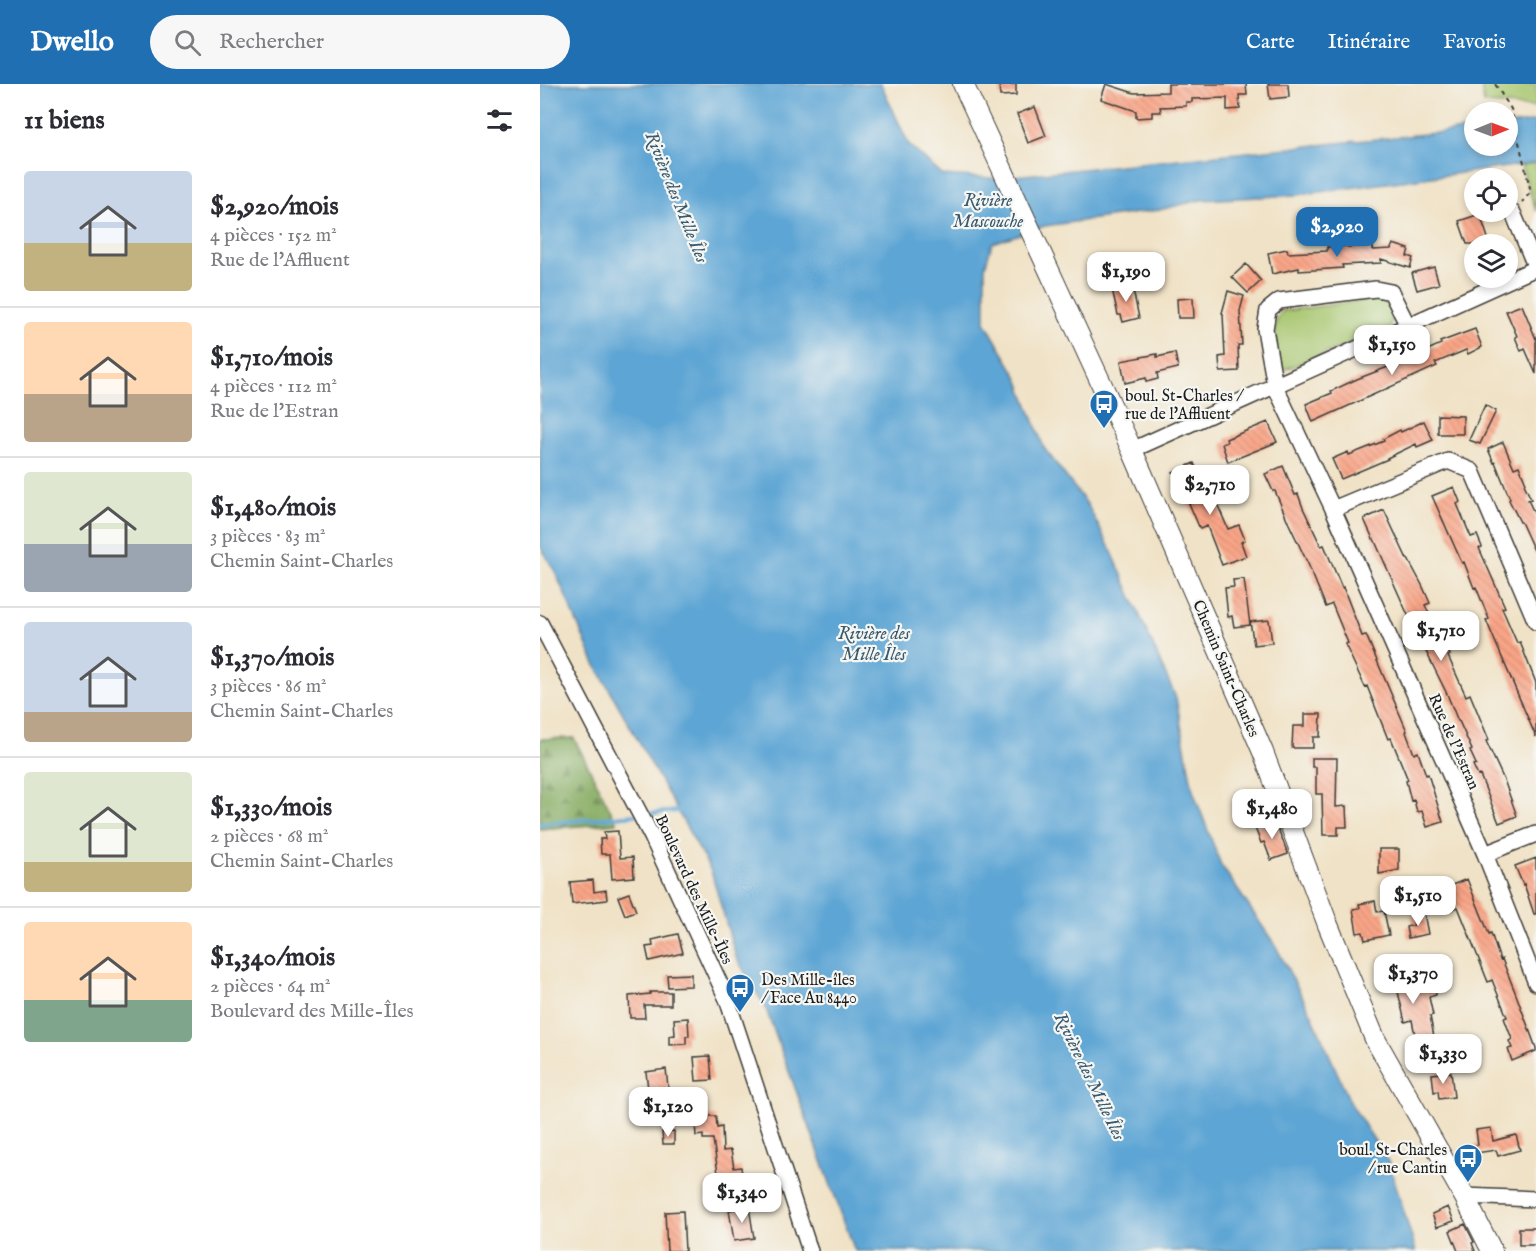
<!DOCTYPE html>
<html lang="fr">
<meta charset="utf-8">
<style>
:root{--surface:#fff;--page:#f7f7f7;--text:#2b2b33;--muted:#7c7c81;--line:#e1e1e2;--accent:#1f6fb2}
body{margin:0;font-family:"IM FELL English",serif;background:var(--page);color:var(--text);height:100vh;display:flex;flex-direction:column;font-size:22px;white-space:nowrap}
*{box-sizing:border-box;margin:0}
p{font-size:20px;color:var(--muted)}
.icon{flex:none;width:33px;height:33px;fill:none;stroke:currentColor;stroke-width:2;stroke-linecap:round;stroke-linejoin:round}
.map{position:relative;flex:1;overflow:hidden}
.details{display:flex;flex-direction:column;background:var(--surface);width:540px}
.details>*{flex:none}
.needle{width:39px;rotate:89deg}
.buttons{position:absolute;left:924px;top:18px;display:grid;gap:12px}
.buttons a{display:grid;place-items:center;width:54px;height:54px;border-radius:50%;background:var(--surface);box-shadow:0 3px 9px #0003;font-size:30px}
.price{position:absolute;translate:-50% -51px;padding:0 14px;border-radius:12px;background:#fff;color:#222;font-size:20px;line-height:39px;filter:drop-shadow(0 2px 3px #0008)}
.price::after{content:'';position:absolute;left:50%;top:36px;width:18px;height:14px;margin-left:-9px;background:inherit;clip-path:polygon(0 0,100% 0,50% 100%)}
.price.selected{background:var(--accent);color:#fff}
ul{padding:0;list-style:none}
li{display:flex;align-items:center;gap:18px;height:150px;padding:0 24px}
li+li{border-top:2px solid var(--line)}
li span{display:grid;place-items:center;flex:none;width:168px;height:120px;border-radius:6px;color:#555}
li>.icon{margin-inline-start:auto}
span .icon{width:72px;height:72px;fill:#fffc;stroke-width:1}
li b{font-size:26px}
h2{display:flex;justify-content:space-between;align-items:center;height:72px;padding:0 24px;font-size:26px}
header{display:flex;align-items:center;gap:36px;box-sizing:border-box;height:84px;padding:0 30px;background:var(--accent);color:#fff}
header strong{font-size:28px}
nav{display:flex;gap:33px;margin-inline-start:auto;font-size:21px}
.search{width:420px;height:54px;background:var(--page);display:flex;align-items:center;gap:15px;box-sizing:border-box;padding:0 21px;border-radius:33px;color:var(--muted);font-size:22px}
main{display:flex;flex:1;min-height:0}
.map>svg:first-child{display:block}
</style>
<header>
<strong>Dwello</strong>
<div class="search"><svg class="icon" aria-label="search" viewBox="0 0 24 24"><circle cx="10" cy="10" r="6"/><path d="M15 15l6 6"/></svg>Rechercher</div>
<nav><a>Carte</a><a>Itinéraire</a><a>Favoris</a></nav>
</header>
<main>
<section class="details">
<h2>11 biens<svg class="icon" aria-label="filters" viewBox="0 0 24 24"><path d="M4 7h16M4 17h16"/><circle cx="9" cy="7" r="2"/><circle cx="15" cy="17" r="2"/></svg></h2>
<ul>
<li><span style="background:linear-gradient(#c9d6e8 60%,#c2b280 0)"><svg class="icon" aria-label="home" viewBox="0 0 24 24"><path d="M3 11l9-7 9 7M6 9v11h12V9"/></svg></span><div><b>$2,920/mois</b><p>4 pièces · 152 m²</p><p>Rue de l'Affluent</p></div></li>
<li><span style="background:linear-gradient(#ffd9b3 60%,#b9a48a 0)"><svg class="icon" aria-label="home" viewBox="0 0 24 24"><path d="M3 11l9-7 9 7M6 9v11h12V9"/></svg></span><div><b>$1,710/mois</b><p>4 pièces · 112 m²</p><p>Rue de l'Estran</p></div></li>
<li><span style="background:linear-gradient(#dfe7d0 60%,#9aa5b1 0)"><svg class="icon" aria-label="home" viewBox="0 0 24 24"><path d="M3 11l9-7 9 7M6 9v11h12V9"/></svg></span><div><b>$1,480/mois</b><p>3 pièces · 83 m²</p><p>Chemin Saint-Charles</p></div></li>
<li><span style="background:linear-gradient(#c9d6e8 75%,#b9a48a 0)"><svg class="icon" aria-label="home" viewBox="0 0 24 24"><path d="M3 11l9-7 9 7M6 9v11h12V9"/></svg></span><div><b>$1,370/mois</b><p>3 pièces · 86 m²</p><p>Chemin Saint-Charles</p></div></li>
<li><span style="background:linear-gradient(#dfe7d0 75%,#c2b280 0)"><svg class="icon" aria-label="home" viewBox="0 0 24 24"><path d="M3 11l9-7 9 7M6 9v11h12V9"/></svg></span><div><b>$1,330/mois</b><p>2 pièces · 68 m²</p><p>Chemin Saint-Charles</p></div></li>
<li><span style="background:linear-gradient(#ffd9b3 65%,#7fa58c 0)"><svg class="icon" aria-label="home" viewBox="0 0 24 24"><path d="M3 11l9-7 9 7M6 9v11h12V9"/></svg></span><div><b>$1,340/mois</b><p>2 pièces · 64 m²</p><p>Boulevard des Mille-Îles</p></div></li>
</ul>
</section>
<div class="map">
<svg width="996" height="1167" viewBox="0 0 996 1167">
<defs>
<pattern id="forest-firs" width="22" height="20" patternUnits="userSpaceOnUse" patternTransform="scale(1.5)"><rect width="22" height="20" fill="#85ab61"/><path d="M5 1l3.5 6h-7zM16 11l3.5 6h-7z" fill="#6c8a4f"/></pattern>
<pattern id="building-back-hatch" width="6" height="6" patternUnits="userSpaceOnUse" patternTransform="scale(1.5)"><rect width="6" height="6" fill="#f9a587"/><path d="M-1 5l2 2M0 0l6 6M5-1l2 2" fill="none" stroke="#d58d74"/></pattern>
</defs>
<rect width="100%" height="100%" fill="#f6f6f2"/>
<filter id="ink" filterUnits="userSpaceOnUse"><feTurbulence type="fractalNoise" baseFrequency=".0167" numOctaves="2"/><feDisplacementMap in="SourceGraphic" scale="12" xChannelSelector="R" yChannelSelector="G"/><feConvolveMatrix kernelMatrix="1 2 1 2 8 2 1 2 1" color-interpolation-filters="sRGB"/></filter>
<filter id="wash" filterUnits="userSpaceOnUse"><feTurbulence type="fractalNoise" baseFrequency=".008" numOctaves="4" result="noise"/><feDisplacementMap in="SourceGraphic" scale="24" xChannelSelector="R" yChannelSelector="G"/><feGaussianBlur stdDeviation="1.35" result="paint"/><feColorMatrix in="noise" values="0 0 0 0 0 0 0 0 0 0 0 0 0 0 0 0 0 1.4 0 .05"/><feComposite in="paint" operator="in"/></filter>
<g filter="url(#wash)">
<rect width="100%" height="100%" fill="#f0e2c6"/>
<path fill="#a7c66e" stroke="#627145" stroke-width="1.5" d="M 941,0 L 996,0 L 996,23 L 944,20 Z
M 996,79 L 996,127 L 981,81 Z
M 837,215 C 851,220 856,230 849,244 L 746,285 L 740,284 L 737,281 C 736,265 730,238 743,227 Z"/>
<path fill="url(#forest-firs)" stroke="#50643e" stroke-width="1.5" d="M 34,654 L 77,739 L 0,745 L 0,655 Z"/>
<path fill="#5da5d4" stroke="#3c6078" stroke-width="1.5" d="M 0,0 L 341,0 L 369,61 L 402,91 L 453,94 L 934,45 L 934,62 L 968,62 L 968,41 L 996,37 L 996,79 L 757,111 L 660,116 L 619,126 L 505,142 L 452,159 L 445,183 L 445,238 L 478,294 L 504,364 L 547,420 L 572,468 L 636,614 L 653,707 L 681,781 L 735,861 L 772,931 L 811,1020 L 849,1079 L 876,1167 L 315,1167 L 226,925 L 196,873 L 171,787 L 54,578 L 14,485 L 0,462 Z"/>
<g fill="none" stroke-linecap="round" stroke-linejoin="round">
<path stroke="#5da5d4" stroke-width="4" d="M 105,730 L 138,727
M 0,740 L 95,731"/>
</g>
<g id="blocks">
<path fill="url(#building-back-hatch)" d="M 459,0 L 476,0 L 476,11 L 460,12 Z
M 566,0 L 594,9 L 628,8 L 628,0 L 706,0 L 707,11 L 699,11 L 700,25 L 687,26 L 687,14 L 652,15 L 652,18 L 646,18 L 646,22 L 620,23 L 621,28 L 612,28 L 612,33 L 596,34 L 596,27 L 561,15 Z
M 728,0 L 748,0 L 749,13 L 730,15 Z
M 495,23 L 506,52 L 488,59 L 477,30 Z
M 940,130 L 950,160 L 927,160 L 919,137 Z
M 853,160 L 869,165 L 867,172 L 873,174 L 870,184 L 841,175 L 841,179 L 802,181 L 803,184 L 759,187 L 759,184 L 732,190 L 728,169 L 747,165 L 748,169 L 787,167 L 787,163 L 808,162 L 808,163 L 833,162 L 833,166 L 851,165 Z
M 706,180 L 721,197 L 708,209 L 692,193 Z
M 894,183 L 899,200 L 877,206 L 872,189 Z
M 592,201 L 599,234 L 583,238 L 581,231 L 578,231 L 572,205 Z
M 688,207 L 704,212 L 700,227 L 702,261 L 698,261 L 699,287 L 680,288 L 679,273 L 685,272 L 683,230 L 682,229 Z
M 653,214 L 654,234 L 638,234 L 637,215 Z
M 982,221 L 996,255 L 996,290 L 985,265 L 981,267 L 975,253 L 977,252 L 966,227 Z
M 935,245 L 942,263 L 928,270 L 926,266 L 895,279 L 897,282 L 773,338 L 766,320 L 792,309 L 791,307 L 817,295 L 861,278 L 901,260 L 900,258 Z
M 635,269 L 638,284 L 617,289 L 618,295 L 606,298 L 606,294 L 585,299 L 581,277 L 617,270 L 617,273 Z
M 945,321 L 956,327 L 940,360 L 929,356 Z
M 898,331 L 923,332 L 923,350 L 898,350 Z
M 884,337 L 893,356 L 877,363 L 876,360 L 847,374 L 848,375 L 801,395 L 792,375 L 808,368 L 809,371 L 844,357 L 843,355 L 860,346 L 861,348 Z
M 728,338 L 737,358 L 688,378 L 682,360 L 687,358 L 686,355 Z
M 963,358 L 974,384 L 979,382 L 986,399 L 984,400 L 991,415 L 988,416 L 996,433 L 996,471 L 981,438 L 980,438 L 969,416 L 970,415 L 955,378 L 954,379 L 948,365 Z
M 654,379 L 668,412 L 673,410 L 688,445 L 699,441 L 705,456 L 701,458 L 706,472 L 682,481 L 667,442 L 660,445 L 645,410 L 643,411 L 633,388 Z
M 743,382 L 755,411 L 758,410 L 763,424 L 781,462 L 784,461 L 802,504 L 803,503 L 822,552 L 826,551 L 867,647 L 866,648 L 874,670 L 878,668 L 886,691 L 888,690 L 903,738 L 887,743 L 882,727 L 877,728 L 874,716 L 871,717 L 866,697 L 868,696 L 851,654 L 848,655 L 827,602 L 825,603 L 805,560 L 808,559 L 792,520 L 786,523 L 769,482 L 749,440 L 735,407 L 733,407 L 725,390 Z
M 914,403 L 920,418 L 917,420 L 931,453 L 937,451 L 942,463 L 939,464 L 965,523 L 962,524 L 977,559 L 980,558 L 996,599 L 996,653 L 946,536 L 949,535 L 936,503 L 934,504 L 924,478 L 922,479 L 892,412 Z
M 844,426 L 867,475 L 868,475 L 882,501 L 890,519 L 885,521 L 901,556 L 903,555 L 910,571 L 908,572 L 926,612 L 930,610 L 949,656 L 946,657 L 964,696 L 977,732 L 959,739 L 940,691 L 938,692 L 933,681 L 936,680 L 930,667 L 932,666 L 919,637 L 918,637 L 907,610 L 867,529 L 834,455 L 833,455 L 824,435 Z
M 704,495 L 710,541 L 694,543 L 692,532 L 688,533 L 685,504 L 694,503 L 693,496 Z
M 729,536 L 732,559 L 714,561 L 710,538 Z
M 765,630 L 781,630 L 780,653 L 773,653 L 773,664 L 752,664 L 753,642 L 765,642 Z
M 772,674 L 797,674 L 796,723 L 806,722 L 807,743 L 798,743 L 798,751 L 783,751 L 782,710 L 776,710 L 776,683 L 772,683 Z
M 735,737 L 748,770 L 731,776 L 724,758 L 721,759 L 715,744 Z
M 78,747 L 80,774 L 93,773 L 94,793 L 72,795 L 70,770 L 61,770 L 60,755 L 65,755 L 64,748 Z
M 839,765 L 859,765 L 859,786 L 839,790 Z
M 996,774 L 996,830 L 994,830 L 984,800 L 983,801 L 975,782 Z
M 927,795 L 949,850 L 951,849 L 960,876 L 962,875 L 977,913 L 996,964 L 996,967 L 972,977 L 968,965 L 972,964 L 969,957 L 972,955 L 964,934 L 967,933 L 952,896 L 948,898 L 918,823 L 911,826 L 902,805 Z
M 53,796 L 54,808 L 66,806 L 67,816 L 32,820 L 30,798 Z
M 89,809 L 96,827 L 85,831 L 78,813 Z
M 835,817 L 837,828 L 844,827 L 849,851 L 825,856 L 823,848 L 817,849 L 813,825 L 820,824 L 819,820 Z
M 884,829 L 888,850 L 868,854 L 866,843 L 874,841 L 872,832 Z
M 138,850 L 143,869 L 109,877 L 106,863 L 113,862 L 112,856 Z
M 854,871 L 857,884 L 862,882 L 868,905 L 894,899 L 896,911 L 889,913 L 893,931 L 890,932 L 896,963 L 893,964 L 895,973 L 880,976 L 872,936 L 865,938 L 856,899 L 845,901 L 838,875 Z
M 151,890 L 151,902 L 128,903 L 127,891 Z
M 110,908 L 131,908 L 131,921 L 104,921 L 105,934 L 90,934 L 89,912 L 110,910 Z
M 148,934 L 149,952 L 146,952 L 146,960 L 129,961 L 129,952 L 135,951 L 134,935 Z
M 170,972 L 172,996 L 156,997 L 154,973 Z
M 126,985 L 130,1020 L 110,1022 L 106,988 Z
M 911,988 L 914,1013 L 899,1015 L 898,1007 L 894,1008 L 892,990 Z
M 162,1032 L 176,1032 L 177,1044 L 182,1043 L 183,1067 L 191,1066 L 194,1084 L 201,1083 L 203,1099 L 180,1103 L 173,1055 L 163,1055 L 163,1051 L 156,1052 L 155,1039 L 162,1038 Z
M 951,1044 L 953,1057 L 976,1051 L 980,1066 L 958,1072 L 956,1066 L 929,1070 L 928,1064 L 938,1061 L 936,1046 Z
M 134,1047 L 134,1060 L 123,1060 L 122,1048 Z
M 209,1123 L 214,1154 L 194,1157 L 189,1126 Z
M 908,1123 L 914,1137 L 897,1143 L 892,1130 Z
M 143,1127 L 145,1167 L 127,1167 L 125,1128 Z
M 925,1140 L 934,1158 L 932,1159 L 935,1167 L 918,1167 L 910,1147 Z
M 979,1144 L 996,1144 L 996,1161 L 979,1161 Z"/>
</g>
</g>
<g filter="url(#ink)">
<use href="#blocks" fill-opacity="0" stroke="#3c3a36" stroke-width="1.5"/>
<g fill="none" stroke-linecap="round" stroke-linejoin="round">
<g stroke="#3c3a36" stroke-width="18">
<path id="minor" d="M 973,129 L 996,184
M 868,242 L 851,208 L 836,205 L 739,217 L 728,226 L 725,245 L 735,302 L 793,425 L 945,770 L 996,899
M 592,366 L 996,184
M 793,425 L 908,377 L 932,387 L 996,538
M 0,539 L 112,753 L 187,915 L 270,1167
M 945,770 L 996,750
M 924,1112 L 996,1115"/>
</g>
<g stroke="#3c3a36" stroke-width="22">
<path id="major" d="M 423,0 L 592,366 L 723,668 L 788,841 L 835,955 L 924,1112 L 952,1167"/>
</g>
<path stroke="#3c3a36" stroke-width="2" stroke-dasharray="4.5 4.5" stroke-linecap="butt" d="M 955,0 L 971,25 L 991,108 L 982,118"/>
<use href="#minor" stroke="#fff" stroke-width="15"/>
<use href="#major" stroke="#fff" stroke-width="20"/>
</g>
</g>
<defs>
<g id="bus-pin" transform="scale(1.5)"><path d="M0 17L-7.5 6A9.5 9.5 0 1 1 7.5 6Z" fill="#1f6fb2" stroke="#f6f6f2"/><path d="M-5-6H5V4H4V6H2V4H-2V6H-4V4H-5ZM-3.5-4V0h7V-4ZM-3.5 1.2v1.5H-2V1.2ZM2 1.2v1.5H3.5V1.2Z" fill="#fff"/></g>
</defs>
<g fill-rule="evenodd">
<use href="#bus-pin" x="564" y="320"/>
<use href="#bus-pin" x="200" y="904"/>
<use href="#bus-pin" x="928" y="1074"/>
</g>
<g text-anchor="middle" stroke-width="4.5" stroke-linejoin="round" paint-order="stroke">
<g font-size="16" fill="#1c1c1c" stroke="#f6f6f2" text-anchor="start">
<text x="585" y="317">boul. St-Charles /<tspan x="585" dy="18">rue de l'Affluent</tspan></text>
<text x="221" y="901">Des Mille-îles<tspan x="221" dy="18">/ Face Au 8440</tspan></text>
<text x="907" y="1071" text-anchor="end">boul. St-Charles<tspan x="907" dy="18">/ rue Cantin</tspan></text>
</g>
<g font-size="16" fill="#1c1c1c" stroke="#f6f6f2">
<text transform="translate(687 584) rotate(67)" y="6">Chemin Saint-Charles</text>
<text transform="translate(915 657) rotate(66)" y="6">Rue de l'Estran</text>
<text transform="translate(155 805) rotate(65)" y="6">Boulevard des Mille-Îles</text>
</g>
<g font-size="18" font-style="italic" fill="#395a6f" stroke="#f6f6f2">
<text transform="translate(137 113) rotate(68)" y="6">Rivière des Mille Îles</text>
<text x="448" y="122">Rivière<tspan x="448" dy="21">Mascouche</tspan></text>
<text x="334" y="555">Rivière des<tspan x="334" dy="21">Mille Îles</tspan></text>
<text transform="translate(550 992) rotate(64)" y="6">Rivière des Mille Îles</text>
</g>
</g>
</svg>
<div class="buttons">
<a><svg class="needle" viewBox="-14 -14 28 28"><path d="M0-13l5 13h-10z" fill="#e53935"/><path d="M0 13l5-13h-10z" fill="#7c7c81"/></svg></a>
<a><svg class="icon" aria-label="locate" viewBox="0 0 24 24"><circle cx="12" cy="12" r="6"/><path d="M12 2v4M12 18v4M2 12h4M18 12h4"/></svg></a>
<a><svg class="icon" aria-label="layers" viewBox="0 0 24 24"><path d="M12 4l9 5-9 5-9-5zM3 14l9 5 9-5"/></svg></a>
</div>
<b class="price selected" style="left:797px;top:174px">$2,920</b>
<b class="price" style="left:586px;top:219px">$1,190</b>
<b class="price" style="left:852px;top:292px">$1,150</b>
<b class="price" style="left:670px;top:432px">$2,710</b>
<b class="price" style="left:901px;top:578px">$1,710</b>
<b class="price" style="left:732px;top:756px">$1,480</b>
<b class="price" style="left:878px;top:843px">$1,510</b>
<b class="price" style="left:873px;top:921px">$1,370</b>
<b class="price" style="left:903px;top:1001px">$1,330</b>
<b class="price" style="left:128px;top:1054px">$1,120</b>
<b class="price" style="left:202px;top:1140px">$1,340</b>
</div>
</main>
